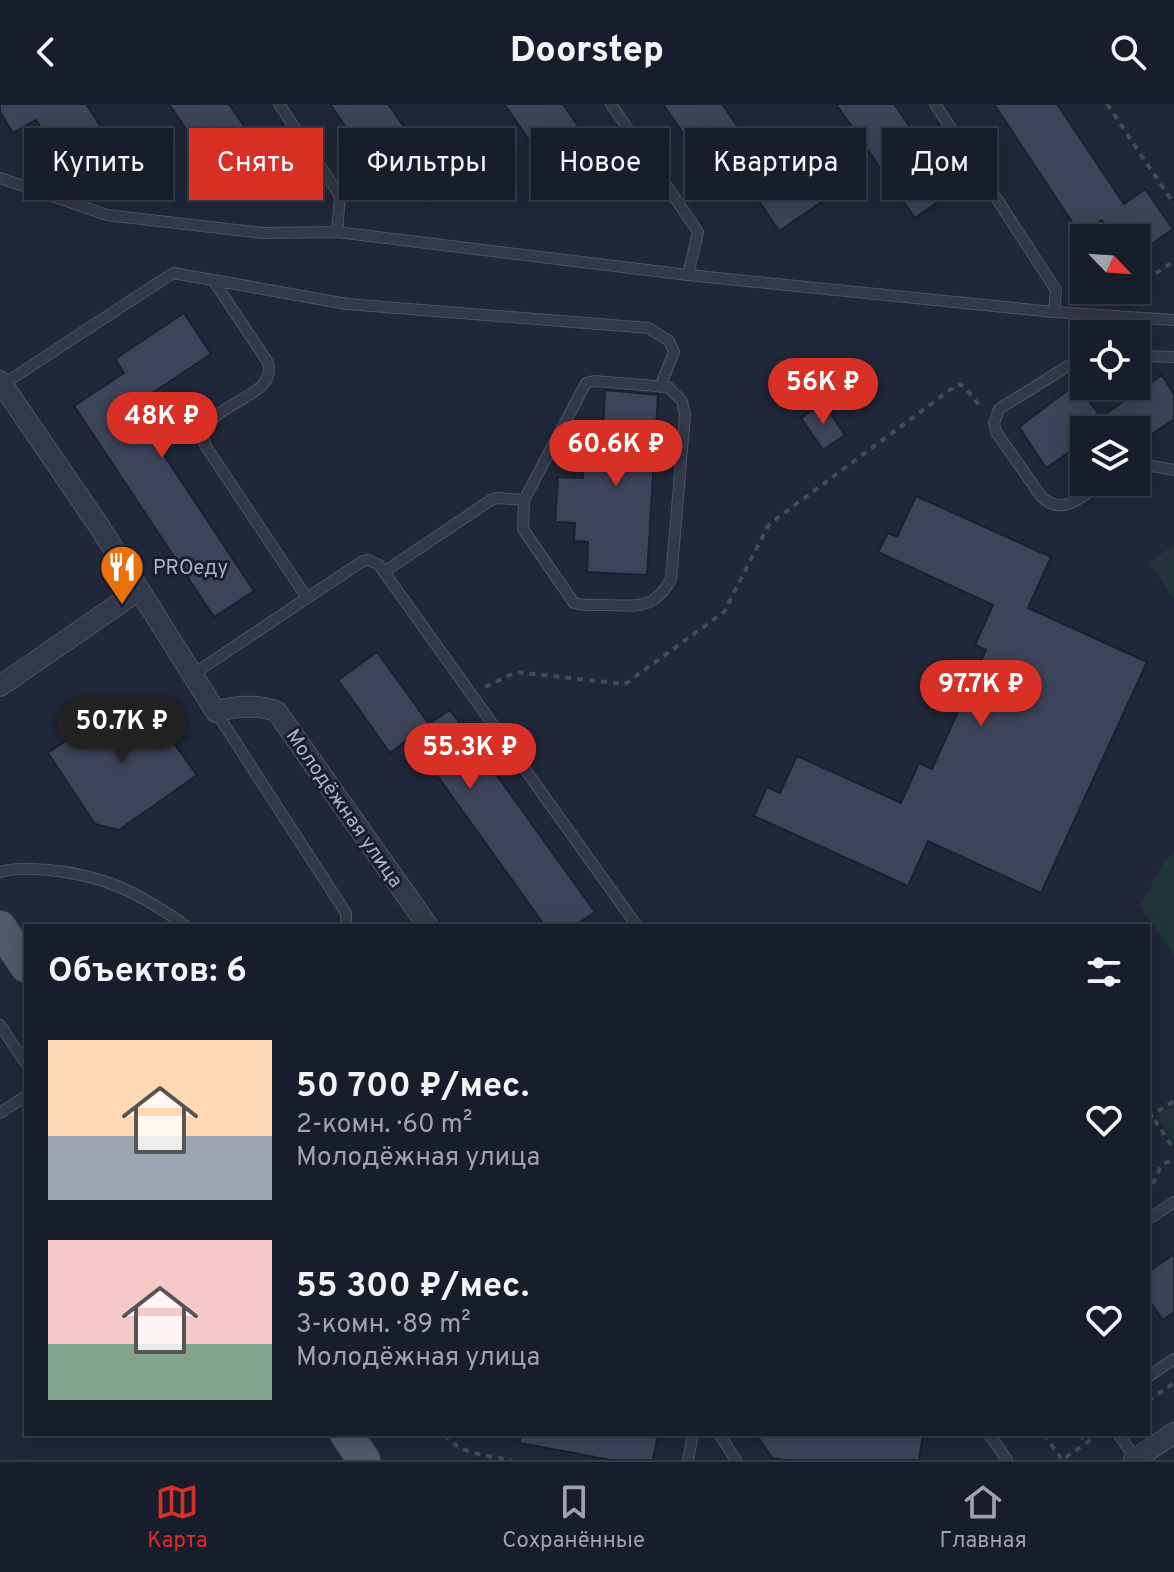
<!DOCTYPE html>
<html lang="ru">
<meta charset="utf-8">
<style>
:root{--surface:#181d2b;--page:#212633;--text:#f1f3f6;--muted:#9fa2a9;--line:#363b47;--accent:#d93025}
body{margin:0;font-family:Overpass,sans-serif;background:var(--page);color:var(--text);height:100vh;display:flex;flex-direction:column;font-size:30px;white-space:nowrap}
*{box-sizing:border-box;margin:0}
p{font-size:26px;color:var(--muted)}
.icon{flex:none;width:44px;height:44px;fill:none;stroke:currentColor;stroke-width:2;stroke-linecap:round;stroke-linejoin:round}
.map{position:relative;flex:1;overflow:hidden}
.side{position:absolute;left:24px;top:820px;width:1126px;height:512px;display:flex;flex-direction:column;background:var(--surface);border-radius:0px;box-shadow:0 4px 20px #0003,0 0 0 2px var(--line)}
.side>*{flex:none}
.top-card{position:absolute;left:24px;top:24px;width:1126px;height:72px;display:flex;gap:16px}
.needle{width:52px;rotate:115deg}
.fabs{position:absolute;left:1070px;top:120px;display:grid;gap:16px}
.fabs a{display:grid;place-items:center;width:80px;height:80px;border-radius:0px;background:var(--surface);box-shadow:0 4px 20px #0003,0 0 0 2px var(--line);font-size:40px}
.price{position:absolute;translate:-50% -68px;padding:0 18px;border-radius:28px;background:var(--accent);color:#fff;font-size:26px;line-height:52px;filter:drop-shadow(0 2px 4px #0008)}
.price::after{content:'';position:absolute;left:50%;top:48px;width:24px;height:18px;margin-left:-12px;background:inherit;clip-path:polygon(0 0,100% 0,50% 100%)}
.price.current{background:#222;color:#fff}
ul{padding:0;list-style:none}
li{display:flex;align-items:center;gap:24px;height:200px;padding:0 24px}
li span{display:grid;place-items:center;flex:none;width:224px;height:160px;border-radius:0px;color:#555}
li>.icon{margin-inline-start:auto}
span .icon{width:96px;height:96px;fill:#fffc;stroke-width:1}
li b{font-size:34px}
h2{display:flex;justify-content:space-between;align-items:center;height:96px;padding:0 24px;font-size:34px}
.chip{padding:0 28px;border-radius:0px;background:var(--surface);box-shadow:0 4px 20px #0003,0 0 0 2px var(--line);font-size:28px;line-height:72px}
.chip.current{background:var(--accent);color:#fff}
header{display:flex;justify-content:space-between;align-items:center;height:104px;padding:0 24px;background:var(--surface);font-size:36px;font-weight:800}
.tab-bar{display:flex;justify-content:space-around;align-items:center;height:112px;border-top:2px solid var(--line);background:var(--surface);font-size:22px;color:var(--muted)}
.tab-bar a{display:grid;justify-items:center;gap:4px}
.tab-bar .current{color:var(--accent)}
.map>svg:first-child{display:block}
</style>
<header><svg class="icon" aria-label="back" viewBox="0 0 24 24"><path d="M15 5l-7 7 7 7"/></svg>Doorstep<svg class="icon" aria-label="search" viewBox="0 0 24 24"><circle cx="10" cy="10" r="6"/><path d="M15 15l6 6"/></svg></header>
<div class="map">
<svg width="1174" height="1356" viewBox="0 0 1174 1356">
<rect width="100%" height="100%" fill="#202739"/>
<path fill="#22333a" d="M 1174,441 L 1174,495 L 1149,458 Z
M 1174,749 L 1174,852 L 1140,803 L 1164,757 Z
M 1169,1003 L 1174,1004 L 1174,1038 L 1157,1012 Z"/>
<path fill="#3c4459" stroke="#1b2030" stroke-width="2" d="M 0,0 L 86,0 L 102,24 L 59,52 L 36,16 L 13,29 L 0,8 Z
M 169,0 L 229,0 L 253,35 L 212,64 Z
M 330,0 L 388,0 L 419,45 L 441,31 L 469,72 L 427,100 L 400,59 L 380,73 Z
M 504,0 L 563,0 L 605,62 L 566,89 Z
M 663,0 L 722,0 L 769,68 L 789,54 L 820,99 L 779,127 L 749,82 L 729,96 Z
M 836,0 L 894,0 L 954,86 L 915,114 Z
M 994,0 L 1057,0 L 1124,100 L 1145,85 L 1173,125 L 1136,151 L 1136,134 L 1114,134 L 1102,116 L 1080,130 Z
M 184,209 L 211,250 L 142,296 L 162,326 L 152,333 L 254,487 L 214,513 L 74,302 L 124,269 L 115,255 Z
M 1162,271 L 1174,290 L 1174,315 L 1136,341 L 1136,326 L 1084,326 L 1084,338 L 1046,364 L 1019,323 L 1076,280 L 1101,313 Z
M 605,286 L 658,291 L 647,471 L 587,468 L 588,438 L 574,437 L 575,419 L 555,418 L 558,373 L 583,374 L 583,354 L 594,355 L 596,331 L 603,329 Z
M 823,299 L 845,331 L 823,346 L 801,314 Z
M 916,392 L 1051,453 L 1028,504 L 1147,558 L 1041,789 L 928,737 L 908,782 L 754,712 L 767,683 L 780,689 L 797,652 L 901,699 L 919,659 L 932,665 L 986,546 L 975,541 L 993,501 L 878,448 L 888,429 L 897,433 Z
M 377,548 L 429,620 L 450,606 L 595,808 L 575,822 L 545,822 L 410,634 L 390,649 L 338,576 Z
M 126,595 L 147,602 L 197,671 L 119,726 L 95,720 L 48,649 Z
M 1174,1150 L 1174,1208 L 1163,1216 L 1148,1195 L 1148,1168 Z
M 520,1330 L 658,1330 L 653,1356 L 611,1356 L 520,1339 Z
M 756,1330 L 923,1330 L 919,1356 L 786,1356 L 772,1354 Z"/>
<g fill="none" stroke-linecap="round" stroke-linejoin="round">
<g stroke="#4e5464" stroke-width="12">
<path id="lane" d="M 279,0 L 340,92 L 337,128
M 611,0 L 698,128 L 688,171
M 935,0 L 1056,186 L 1054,208
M 0,74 L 107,111 L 262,129 L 337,128 L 688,171 L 1054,208 L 1174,216
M 213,176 L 347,200 L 649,224 L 669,237 L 674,248 L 660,283
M 1084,252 L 999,305 L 994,319 L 996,328 L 1041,392 C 1062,414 1083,392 1102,378
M 1136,252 L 1174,253
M 2,281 L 173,169 L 213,176 L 267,257 C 283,297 192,299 205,341 L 307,494 L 192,571
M 1136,359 L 1174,366
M 384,468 L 491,396 L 497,394 L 524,396 L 586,279 L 594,277 L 668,283 L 682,297 L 685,311 L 671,475 C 655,506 635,502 606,501 C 595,501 584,502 574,499 L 523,425 L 524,396
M 307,494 L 363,457 L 369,456 L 379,461 L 637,822
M 216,608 L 346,809 L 346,822
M 0,768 C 17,763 32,765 49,766 C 105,771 141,790 186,822
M 0,921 L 26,960
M 0,1009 L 26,992
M 1148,1113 L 1152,1113 L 1174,1098
M 1148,1273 L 1174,1255
M 719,1330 L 736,1356
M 989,1330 L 1007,1356
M 1118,1330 L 1136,1355
M 688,1356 L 693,1330"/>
</g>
<g stroke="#4e5464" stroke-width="22">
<path id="street" d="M 0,277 L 101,425 L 216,608 C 232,602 260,600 277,608 L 428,822
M 0,582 L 139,486
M 1134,1356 L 1174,1329"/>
</g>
<g stroke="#3d4253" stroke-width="34">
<path id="primary" d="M 0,823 L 26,862
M 346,1330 L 364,1356"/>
</g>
<path stroke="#3d4f55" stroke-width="4" stroke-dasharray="6 6" stroke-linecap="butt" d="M 1107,0 L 1174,100
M 1136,183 L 1174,157
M 1069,187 L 1084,189 L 1088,197
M 1117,196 L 1132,186
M 485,583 L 516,568 L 625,580 L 724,508 L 768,422 L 776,415 L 958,280 L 965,283 L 982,305
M 1148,1006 L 1174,1045
M 1148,1014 L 1174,997
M 1148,1091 L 1161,1062 L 1174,1054
M 1148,1297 L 1174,1279
M 445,1330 C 459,1351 487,1351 511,1356
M 1044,1330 L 1062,1356 L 1099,1330
M 1080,1330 L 1086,1339"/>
<use href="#lane" stroke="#34394a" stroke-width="10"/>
<use href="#street" stroke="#34394a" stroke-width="20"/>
<use href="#primary" stroke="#52586a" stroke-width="32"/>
</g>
<defs>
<g id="restaurant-pin" transform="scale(2.3)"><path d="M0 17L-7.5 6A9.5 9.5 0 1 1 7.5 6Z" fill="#e8710a" stroke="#191e2e"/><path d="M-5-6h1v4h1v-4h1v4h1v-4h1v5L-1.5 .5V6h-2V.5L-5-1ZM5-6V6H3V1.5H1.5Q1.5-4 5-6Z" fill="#fff"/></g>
</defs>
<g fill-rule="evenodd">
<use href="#restaurant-pin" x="122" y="463"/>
</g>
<g text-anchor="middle" stroke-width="6" stroke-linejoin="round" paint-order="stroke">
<g font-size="20" fill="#aeb4c6" stroke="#191e2e" text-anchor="start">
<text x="153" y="470">PROеду</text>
</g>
<g font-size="20" fill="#aeb4c6" stroke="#191e2e">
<text transform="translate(345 704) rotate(55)" y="7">Молодёжная улица</text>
</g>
</g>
</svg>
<div class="fabs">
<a><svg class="needle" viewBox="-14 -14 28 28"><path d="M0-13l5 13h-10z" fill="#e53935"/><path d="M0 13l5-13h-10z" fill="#9fa2a9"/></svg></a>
<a><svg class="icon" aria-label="locate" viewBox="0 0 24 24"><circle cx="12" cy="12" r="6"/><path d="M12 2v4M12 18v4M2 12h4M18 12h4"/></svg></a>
<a><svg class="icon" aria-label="layers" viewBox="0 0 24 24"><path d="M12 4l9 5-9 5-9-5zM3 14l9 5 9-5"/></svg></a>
</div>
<b class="price" style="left:823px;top:322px">56K ₽</b>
<b class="price" style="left:162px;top:356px">48K ₽</b>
<b class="price" style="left:616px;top:384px">60.6K ₽</b>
<b class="price" style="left:981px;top:624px">97.7K ₽</b>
<b class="price current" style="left:122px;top:661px">50.7K ₽</b>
<b class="price" style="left:470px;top:687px">55.3K ₽</b>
<div class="top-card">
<a class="chip">Купить</a>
<a class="chip current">Снять</a>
<a class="chip">Фильтры</a>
<a class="chip">Новое</a>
<a class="chip">Квартира</a>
<a class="chip">Дом</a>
</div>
<section class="side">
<h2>Объектов: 6<svg class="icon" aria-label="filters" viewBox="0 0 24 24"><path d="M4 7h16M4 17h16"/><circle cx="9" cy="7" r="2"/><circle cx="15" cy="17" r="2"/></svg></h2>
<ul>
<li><span style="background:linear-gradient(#ffd9b3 60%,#9aa5b1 0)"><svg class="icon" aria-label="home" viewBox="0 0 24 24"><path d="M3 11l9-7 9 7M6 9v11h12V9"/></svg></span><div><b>50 700 ₽/мес.</b><p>2-комн. · 60 m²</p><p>Молодёжная улица</p></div><svg class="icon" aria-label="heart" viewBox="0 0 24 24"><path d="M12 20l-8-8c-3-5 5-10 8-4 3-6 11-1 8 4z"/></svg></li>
<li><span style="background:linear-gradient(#f6c9c9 65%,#7fa58c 0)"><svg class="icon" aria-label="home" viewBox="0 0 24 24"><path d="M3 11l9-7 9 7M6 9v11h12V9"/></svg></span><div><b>55 300 ₽/мес.</b><p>3-комн. · 89 m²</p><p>Молодёжная улица</p></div><svg class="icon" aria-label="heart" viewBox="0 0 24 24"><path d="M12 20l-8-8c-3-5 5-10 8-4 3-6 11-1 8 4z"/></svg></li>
</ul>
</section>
</div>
<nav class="tab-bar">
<a class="current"><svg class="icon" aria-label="map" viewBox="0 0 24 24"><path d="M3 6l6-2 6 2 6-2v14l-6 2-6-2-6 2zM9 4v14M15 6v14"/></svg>Карта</a>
<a><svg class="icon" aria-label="saved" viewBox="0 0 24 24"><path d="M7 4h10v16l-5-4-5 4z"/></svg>Сохранённые</a>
<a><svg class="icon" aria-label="home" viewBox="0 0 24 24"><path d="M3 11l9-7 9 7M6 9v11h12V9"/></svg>Главная</a>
</nav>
